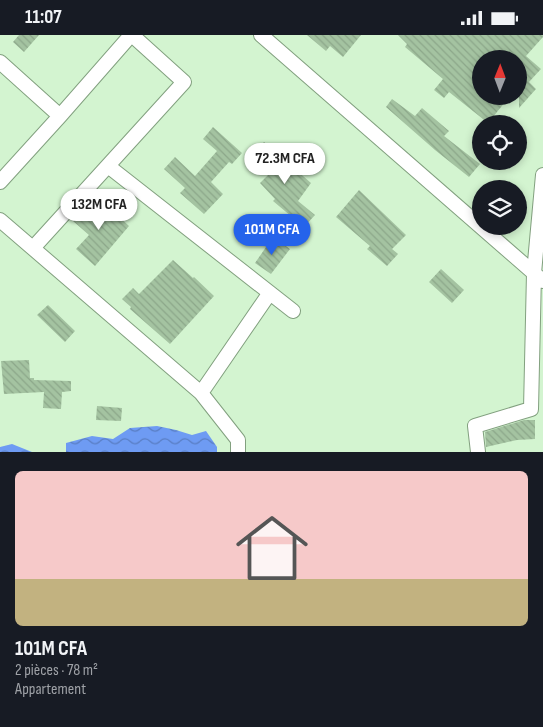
<!DOCTYPE html>
<html lang="fr">
<meta charset="utf-8">
<style>
:root{--surface:#171b24;--page:#20242c;--text:#f1f3f6;--muted:#9ea1a6;--line:#363941;--accent:#2563eb}
body{margin:0;font-family:"Sofia Sans Condensed",sans-serif;background:var(--page);color:var(--text);height:100vh;display:flex;flex-direction:column;font-size:19px;white-space:nowrap}
*{box-sizing:border-box;margin:0}
p{font-size:16px;color:var(--muted)}
.icon{flex:none;width:28px;height:28px;fill:none;stroke:currentColor;stroke-width:2;stroke-linecap:round;stroke-linejoin:round}
.map{position:relative;height:417px;overflow:hidden}
.sheet{display:flex;flex-direction:column;background:var(--surface);flex:1}
.sheet>*{flex:none}
.needle{width:32px;rotate:1deg}
.buttons{position:absolute;left:472px;top:15px;display:grid;gap:10px}
.buttons a{display:grid;place-items:center;width:55px;height:55px;border-radius:50%;background:var(--surface);box-shadow:0 2px 8px #0003;font-size:25px}
.price{position:absolute;translate:-50% -42px;padding:0 11px;border-radius:18px;background:#fff;color:#222;font-size:16px;line-height:32px;filter:drop-shadow(0 1px 2px #0008)}
.price::after{content:'';position:absolute;left:50%;top:30px;width:15px;height:11px;margin-left:-8px;background:inherit;clip-path:polygon(0 0,100% 0,50% 100%)}
.price.on{background:var(--accent);color:#fff}
ul{padding:0;list-style:none}
li{display:grid;align-content:center;gap:10px;height:265px;padding:0 15px}
li+li{border-top:1px solid var(--line)}
li span{display:grid;place-items:center;height:155px;border-radius:8px;color:#555}
li>.icon{margin-inline-start:auto}
span .icon{width:90px;height:90px;fill:#fffc;stroke-width:1}
li b{font-size:21px}
.status{display:flex;justify-content:space-between;align-items:center;height:35px;padding:0 25px;background:var(--surface);direction:ltr}
.status svg{height:14px;fill:currentColor}
.map>svg:first-child{display:block}
</style>
<div class="status"><b>11:07</b><svg viewBox="0 0 49 12"><path d="M0 12V9h3v3zM5 12V6h3v6zM10 12V3h3v9zM15 12V0h3v12zM26 1h20v11H26zM47 4h2v5h-2z"/></svg></div>
<div class="map">
<svg width="543" height="417" viewBox="0 0 543 417">
<defs>
<pattern id="water-waves" width="16" height="10" patternUnits="userSpaceOnUse" patternTransform="scale(1.25)"><rect width="16" height="10" fill="#6e9bf3"/><path d="M0 5q4-4 8 0t8 0" fill="none" stroke="#597ec4"/></pattern>
<pattern id="building-back-hatch" width="6" height="6" patternUnits="userSpaceOnUse" patternTransform="scale(1.25)"><rect width="6" height="6" fill="#a4c3a1"/><path d="M-1 5l2 2M0 0l6 6M5-1l2 2" fill="none" stroke="#8ca78a"/></pattern>
</defs>
<rect width="100%" height="100%" fill="#d3f4d0"/>
<path fill="url(#water-waves)" d="M 157,391 L 176,395 L 192,400 L 206,396 L 217,412 L 217,417 L 66,417 L 66,408 L 92,401 L 113,404 L 130,393 Z
M 12,409 L 32,417 L 0,417 L 0,412 Z"/>
<path fill="url(#building-back-hatch)" d="M 19,0 L 39,0 L 24,17 L 13,7 Z
M 307,0 L 361,0 L 343,22 L 330,11 L 326,16 Z
M 398,0 L 543,0 L 543,2 L 526,21 L 541,34 L 529,47 L 536,54 L 519,73 L 519,24 L 481,24 L 481,61 L 510,61 L 488,88 L 449,57 L 444,63 L 434,55 L 443,44 L 405,12 L 407,9 Z
M 392,64 L 415,81 L 422,73 L 449,96 L 444,101 L 480,129 L 469,142 L 435,115 L 386,72 Z
M 213,92 L 242,118 L 232,129 L 229,127 L 211,147 L 223,159 L 204,179 L 180,158 L 185,153 L 164,134 L 175,122 L 195,141 L 217,116 L 203,104 Z
M 264,107 L 311,148 L 298,166 L 315,180 L 304,192 L 273,166 L 275,164 L 260,148 L 272,136 L 253,118 Z
M 359,155 L 406,200 L 392,214 L 398,219 L 387,231 L 367,214 L 370,211 L 336,182 Z
M 91,166 L 98,173 L 103,167 L 129,191 L 95,231 L 76,214 L 89,200 L 73,186 Z
M 273,202 L 290,214 L 271,239 L 255,228 Z
M 173,225 L 193,243 L 194,242 L 214,261 L 170,309 L 130,274 L 131,272 L 122,264 L 133,253 L 139,259 Z
M 441,234 L 464,255 L 452,268 L 429,247 Z
M 48,270 L 75,296 L 65,307 L 37,280 Z
M 29,325 L 30,343 L 34,343 L 34,345 L 71,346 L 71,356 L 62,357 L 61,374 L 43,373 L 44,357 L 4,359 L 1,326 Z
M 97,371 L 122,373 L 121,386 L 96,385 Z
M 524,385 L 535,385 L 535,404 L 517,405 L 486,412 L 485,397 Z"/>
<g fill="none" stroke-linecap="round" stroke-linejoin="round">
<g stroke="#82a07f" stroke-width="16">
<path id="street" d="M 261,0 L 543,246
M 0,27 L 60,81
M 108,131 L 293,276
M 0,147 L 60,81 L 131,0
M 0,185 L 201,358
M 33,213 L 184,47 L 132,0
M 238,417 L 238,405 L 201,358 L 269,259
M 478,417 L 475,391 L 531,374 L 534,238 L 543,140"/>
</g>
<use href="#street" stroke="#fff" stroke-width="14"/>
</g>
</svg>
<div class="buttons">
<a><svg class="needle" viewBox="-14 -14 28 28"><path d="M0-13l5 13h-10z" fill="#e53935"/><path d="M0 13l5-13h-10z" fill="#9ea1a6"/></svg></a>
<a><svg class="icon" aria-label="locate" viewBox="0 0 24 24"><circle cx="12" cy="12" r="6"/><path d="M12 2v4M12 18v4M2 12h4M18 12h4"/></svg></a>
<a><svg class="icon" aria-label="layers" viewBox="0 0 24 24"><path d="M12 4l9 5-9 5-9-5zM3 14l9 5 9-5"/></svg></a>
</div>
<b class="price" style="left:285px;top:150px">72.3M CFA</b>
<b class="price" style="left:99px;top:196px">132M CFA</b>
<b class="price on" style="left:272px;top:221px">101M CFA</b>
</div>
<section class="sheet">
<ul>
<li><span style="background:linear-gradient(#f6c9c9 70%,#c2b280 0)"><svg class="icon" aria-label="home" viewBox="0 0 24 24"><path d="M3 11l9-7 9 7M6 9v11h12V9"/></svg></span><div><b>101M CFA</b><p>2 pièces · 78 m²</p><p>Appartement</p></div></li>
</ul>
</section>
